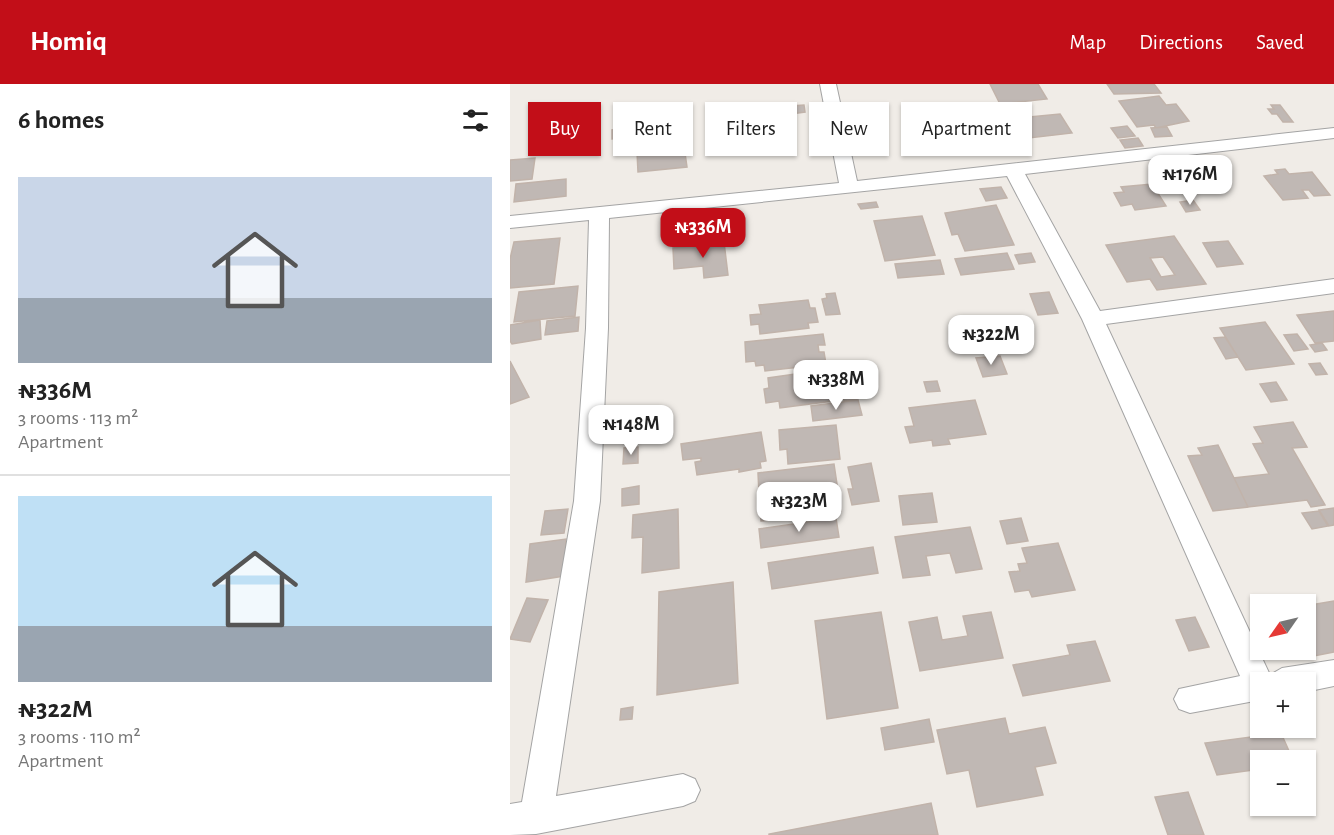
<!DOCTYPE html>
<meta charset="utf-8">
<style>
:root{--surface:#fff;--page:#f6f6f6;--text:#222;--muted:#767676;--line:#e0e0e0;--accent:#c20e18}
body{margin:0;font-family:"Alegreya Sans",sans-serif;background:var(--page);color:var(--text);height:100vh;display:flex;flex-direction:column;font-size:22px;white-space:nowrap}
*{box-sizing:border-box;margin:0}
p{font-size:20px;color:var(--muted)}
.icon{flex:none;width:33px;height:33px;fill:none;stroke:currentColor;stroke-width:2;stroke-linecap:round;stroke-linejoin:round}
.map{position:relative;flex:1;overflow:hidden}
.drawer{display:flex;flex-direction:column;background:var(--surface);width:510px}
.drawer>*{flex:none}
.banner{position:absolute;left:18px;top:18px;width:570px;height:54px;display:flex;gap:12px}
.needle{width:39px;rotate:236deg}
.buttons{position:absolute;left:740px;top:510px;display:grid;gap:12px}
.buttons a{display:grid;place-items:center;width:66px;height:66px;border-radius:0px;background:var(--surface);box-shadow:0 2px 4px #0004;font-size:30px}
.price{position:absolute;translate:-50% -51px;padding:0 14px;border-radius:12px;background:#fff;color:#222;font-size:20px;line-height:39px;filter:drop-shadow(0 2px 3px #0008)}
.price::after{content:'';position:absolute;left:50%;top:36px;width:18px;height:14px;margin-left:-9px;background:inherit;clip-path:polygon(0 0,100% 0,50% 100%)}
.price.current{background:var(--accent);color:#fff}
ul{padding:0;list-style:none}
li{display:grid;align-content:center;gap:12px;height:318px;padding:0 18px}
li+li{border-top:2px solid var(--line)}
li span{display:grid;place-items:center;height:186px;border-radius:0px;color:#555}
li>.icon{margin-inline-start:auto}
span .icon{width:108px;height:108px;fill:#fffc;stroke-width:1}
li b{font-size:26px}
h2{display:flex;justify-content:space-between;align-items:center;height:72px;padding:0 18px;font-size:26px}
.chip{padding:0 21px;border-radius:0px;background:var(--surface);box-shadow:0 2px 4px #0004;font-size:21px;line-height:54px}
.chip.current{background:var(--accent);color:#fff}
header{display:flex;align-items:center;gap:36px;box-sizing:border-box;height:84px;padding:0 30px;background:var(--accent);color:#fff}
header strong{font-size:28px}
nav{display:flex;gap:33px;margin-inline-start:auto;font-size:21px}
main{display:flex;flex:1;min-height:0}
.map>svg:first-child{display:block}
</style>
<header>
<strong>Homiq</strong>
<nav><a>Map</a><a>Directions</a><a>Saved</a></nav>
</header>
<main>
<section class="drawer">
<h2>6 homes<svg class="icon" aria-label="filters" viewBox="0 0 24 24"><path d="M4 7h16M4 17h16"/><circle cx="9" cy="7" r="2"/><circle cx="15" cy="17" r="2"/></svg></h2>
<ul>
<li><span style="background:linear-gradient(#c9d6e8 65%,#9aa5b1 0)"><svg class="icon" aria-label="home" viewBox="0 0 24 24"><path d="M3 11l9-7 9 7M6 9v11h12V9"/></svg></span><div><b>₦336M</b><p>3 rooms · 113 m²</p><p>Apartment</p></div></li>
<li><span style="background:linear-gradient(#bfe0f5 70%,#9aa5b1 0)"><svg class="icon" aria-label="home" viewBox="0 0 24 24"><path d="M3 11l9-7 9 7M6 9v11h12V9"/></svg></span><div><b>₦322M</b><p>3 rooms · 110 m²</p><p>Apartment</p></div></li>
</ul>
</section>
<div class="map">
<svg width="824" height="751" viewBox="0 0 824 751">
<rect width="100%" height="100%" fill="#f0ece7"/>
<path fill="#c0b8b4" stroke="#c1b3aa" stroke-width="1.5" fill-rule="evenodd" d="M 480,0 L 528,0 L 537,15 L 490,20 Z
M 597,0 L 644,0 L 651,9 L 604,10 Z
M 649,12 L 656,21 L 666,20 L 679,37 L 646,44 L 644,41 L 627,43 L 609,17 Z
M 294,21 L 295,28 L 281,30 L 280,22 Z
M 761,21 L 770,21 L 783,38 L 773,38 L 767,30 L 762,30 L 758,25 L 764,25 Z
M 54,25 L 53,35 L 36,37 L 36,27 Z
M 550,30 L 562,49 L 510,55 L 499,35 Z
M 617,42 L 625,52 L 608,54 L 601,44 Z
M 124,43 L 124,53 L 102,55 L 102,46 Z
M 657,43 L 662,52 L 645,53 L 641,44 Z
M 486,45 L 492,56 L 471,58 L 466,47 Z
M 55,50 L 55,60 L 33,63 L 33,53 Z
M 628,54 L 633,62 L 615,64 L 610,56 Z
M 174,62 L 177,83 L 128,88 L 127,68 Z
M 25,74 L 22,95 L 0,97 L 0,76 Z
M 775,85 L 779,90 L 802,88 L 820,111 L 804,112 L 799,106 L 792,106 L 798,114 L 773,116 L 754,92 L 768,90 L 765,86 Z
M 663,87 L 671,96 L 653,98 L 646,89 Z
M 56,95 L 56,112 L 4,118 L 6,100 Z
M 642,100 L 656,122 L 625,126 L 622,120 L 611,122 L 604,109 L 614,108 L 611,103 Z
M 491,103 L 497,114 L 476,117 L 470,105 Z
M 683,116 L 690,126 L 676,128 L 670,118 Z
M 366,118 L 368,123 L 351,125 L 348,120 Z
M 486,121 L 504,161 L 455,167 L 448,150 L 442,151 L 435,129 Z
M 412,132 L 425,171 L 375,177 L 364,137 Z
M 664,152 L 696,200 L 647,206 L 640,195 L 617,198 L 596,161 ZM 653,173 L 665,191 L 651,193 L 640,174 Z
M 50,154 L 44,200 L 0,204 L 0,175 L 4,158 Z
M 718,157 L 733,180 L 707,183 L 693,159 Z
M 214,158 L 218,191 L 194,194 L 193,182 L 164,185 L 163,164 Z
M 497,169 L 504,185 L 451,191 L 445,175 Z
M 521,169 L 525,178 L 509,180 L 505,171 Z
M 430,176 L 434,190 L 388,194 L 385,180 Z
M 68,202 L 65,232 L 4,238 L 9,208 Z
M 539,208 L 548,229 L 528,231 L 520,210 Z
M 325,209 L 330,230 L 316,231 L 312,215 L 317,214 L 316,210 Z
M 298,216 L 300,224 L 305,224 L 308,238 L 298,239 L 299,244 L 250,250 L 249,240 L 241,241 L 240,231 L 251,230 L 249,221 Z
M 824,227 L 824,257 L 805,259 L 787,231 Z
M 69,233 L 68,247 L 35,251 L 37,237 Z
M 30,236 L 31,255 L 2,260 L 0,257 L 0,241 Z
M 755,238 L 784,280 L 736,286 L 710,244 Z
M 313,250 L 315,261 L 308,261 L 309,268 L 314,268 L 316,280 L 255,287 L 254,281 L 246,282 L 245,277 L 236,278 L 235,258 Z
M 787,250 L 798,265 L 784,267 L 774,251 Z
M 715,253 L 728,273 L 716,275 L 704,254 Z
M 812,259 L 817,266 L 805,268 L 800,261 Z
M 490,272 L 497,290 L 473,293 L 466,274 Z
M 0,277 L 19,313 L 0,320 Z
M 810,279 L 817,290 L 806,291 L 799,280 Z
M 306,287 L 306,291 L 323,289 L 326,304 L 320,305 L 323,317 L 270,324 L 269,317 L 256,319 L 254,305 L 259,304 L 258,294 Z
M 343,291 L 348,315 L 334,317 L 330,297 L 336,296 L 335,292 Z
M 427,297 L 430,307 L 417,308 L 414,298 Z
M 766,298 L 777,316 L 761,318 L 750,300 Z
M 348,316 L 352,331 L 303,337 L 301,322 Z
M 465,316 L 476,350 L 438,355 L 440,360 L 423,362 L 422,356 L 400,359 L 395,343 L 404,342 L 399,324 Z
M 783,338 L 797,363 L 782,364 L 815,421 L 801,423 L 797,416 L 738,423 L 724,394 L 759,390 L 743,360 L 753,359 L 744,343 Z
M 326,341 L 330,375 L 278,380 L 277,365 L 270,366 L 269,346 Z
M 156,343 L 157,356 L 134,359 L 134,346 Z
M 129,345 L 129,357 L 112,359 L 112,347 Z
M 251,348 L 256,377 L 250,378 L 251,384 L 229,388 L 229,385 L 187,391 L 185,378 L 191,377 L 191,374 L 173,376 L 171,360 Z
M 708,361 L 724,394 L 738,423 L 703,427 L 678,372 L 692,371 L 688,364 Z
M 128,363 L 128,379 L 113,380 L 114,364 Z
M 361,379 L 369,417 L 342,421 L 338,405 L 343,405 L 338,383 Z
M 324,380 L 331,427 L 251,437 L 249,416 L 263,415 L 262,408 L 249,410 L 248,389 Z
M 129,402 L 129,420 L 112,422 L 112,405 Z
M 422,409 L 427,438 L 393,441 L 389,412 Z
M 824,424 L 824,441 L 819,442 L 809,426 Z
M 58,425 L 54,449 L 31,451 L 35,427 Z
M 168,425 L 169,484 L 132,489 L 133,453 L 122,454 L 123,431 Z
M 809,427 L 818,442 L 802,445 L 792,429 Z
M 326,434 L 329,453 L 251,464 L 249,445 Z
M 511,434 L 518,457 L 497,460 L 490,437 Z
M 460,443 L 472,485 L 446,489 L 440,469 L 416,472 L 420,491 L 393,494 L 385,453 Z
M 56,455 L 54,492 L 16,498 L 20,460 Z
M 548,459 L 565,506 L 522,513 L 519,506 L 505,508 L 499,488 L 510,487 L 508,480 L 517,479 L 512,464 Z
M 363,463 L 368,489 L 262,505 L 258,479 Z
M 223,498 L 228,599 L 147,611 L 149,508 Z
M 17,514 L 38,516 L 20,558 L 0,555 Z
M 824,517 L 824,568 L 794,574 L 789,566 L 795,566 L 795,522 Z
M 371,528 L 388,624 L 317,635 L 305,537 Z
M 481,528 L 493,574 L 410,587 L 399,538 L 427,533 L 432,556 L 458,552 L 453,532 Z
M 685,533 L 699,563 L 679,567 L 666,536 Z
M 585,557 L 600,597 L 513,612 L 503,581 L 560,571 L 557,561 Z
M 123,623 L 122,635 L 110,636 L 111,625 Z
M 495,634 L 499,650 L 535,643 L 546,679 L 525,683 L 533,711 L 467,723 L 459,686 L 437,690 L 427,646 Z
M 419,635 L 424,658 L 375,666 L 371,644 Z
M 771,649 L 783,676 L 750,676 L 750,685 L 707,691 L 695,659 Z
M 678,708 L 694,751 L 658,751 L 645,713 Z
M 421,719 L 428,751 L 259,751 L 259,750 Z"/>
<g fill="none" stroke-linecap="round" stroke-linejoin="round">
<g stroke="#a4a4a4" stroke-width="2">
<path id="minor" d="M 310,0 L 326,0 L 347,97 L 824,44 L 824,54 L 515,90 L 590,227 L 824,195 L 824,209 L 596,240 L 760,591 L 772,584 L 824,576 L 824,602 L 795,608 L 795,598 L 750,598 L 750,616 L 680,629 L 669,625 L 664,615 L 669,605 L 730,592 L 572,235 L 497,92 L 99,134 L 98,244 L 90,417 L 46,712 L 173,690 L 185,695 L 190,706 L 185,717 L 173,722 L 26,750 L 0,751 L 0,720 L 12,718 L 64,417 L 76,244 L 79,136 L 0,144 L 0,132 L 329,99 Z"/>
</g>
<use href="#minor" fill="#fff" fill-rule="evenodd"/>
</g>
</svg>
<div class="buttons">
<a><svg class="needle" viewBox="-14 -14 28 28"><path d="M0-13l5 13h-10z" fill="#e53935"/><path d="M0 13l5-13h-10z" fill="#767676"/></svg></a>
<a>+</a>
<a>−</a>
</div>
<b class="price" style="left:680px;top:122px">₦176M</b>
<b class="price current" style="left:193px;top:175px">₦336M</b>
<b class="price" style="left:481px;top:282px">₦322M</b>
<b class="price" style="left:326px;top:327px">₦338M</b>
<b class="price" style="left:121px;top:372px">₦148M</b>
<b class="price" style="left:289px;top:449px">₦323M</b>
<div class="banner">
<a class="chip current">Buy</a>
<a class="chip">Rent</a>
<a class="chip">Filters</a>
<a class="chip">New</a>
<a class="chip">Apartment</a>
</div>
</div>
</main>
